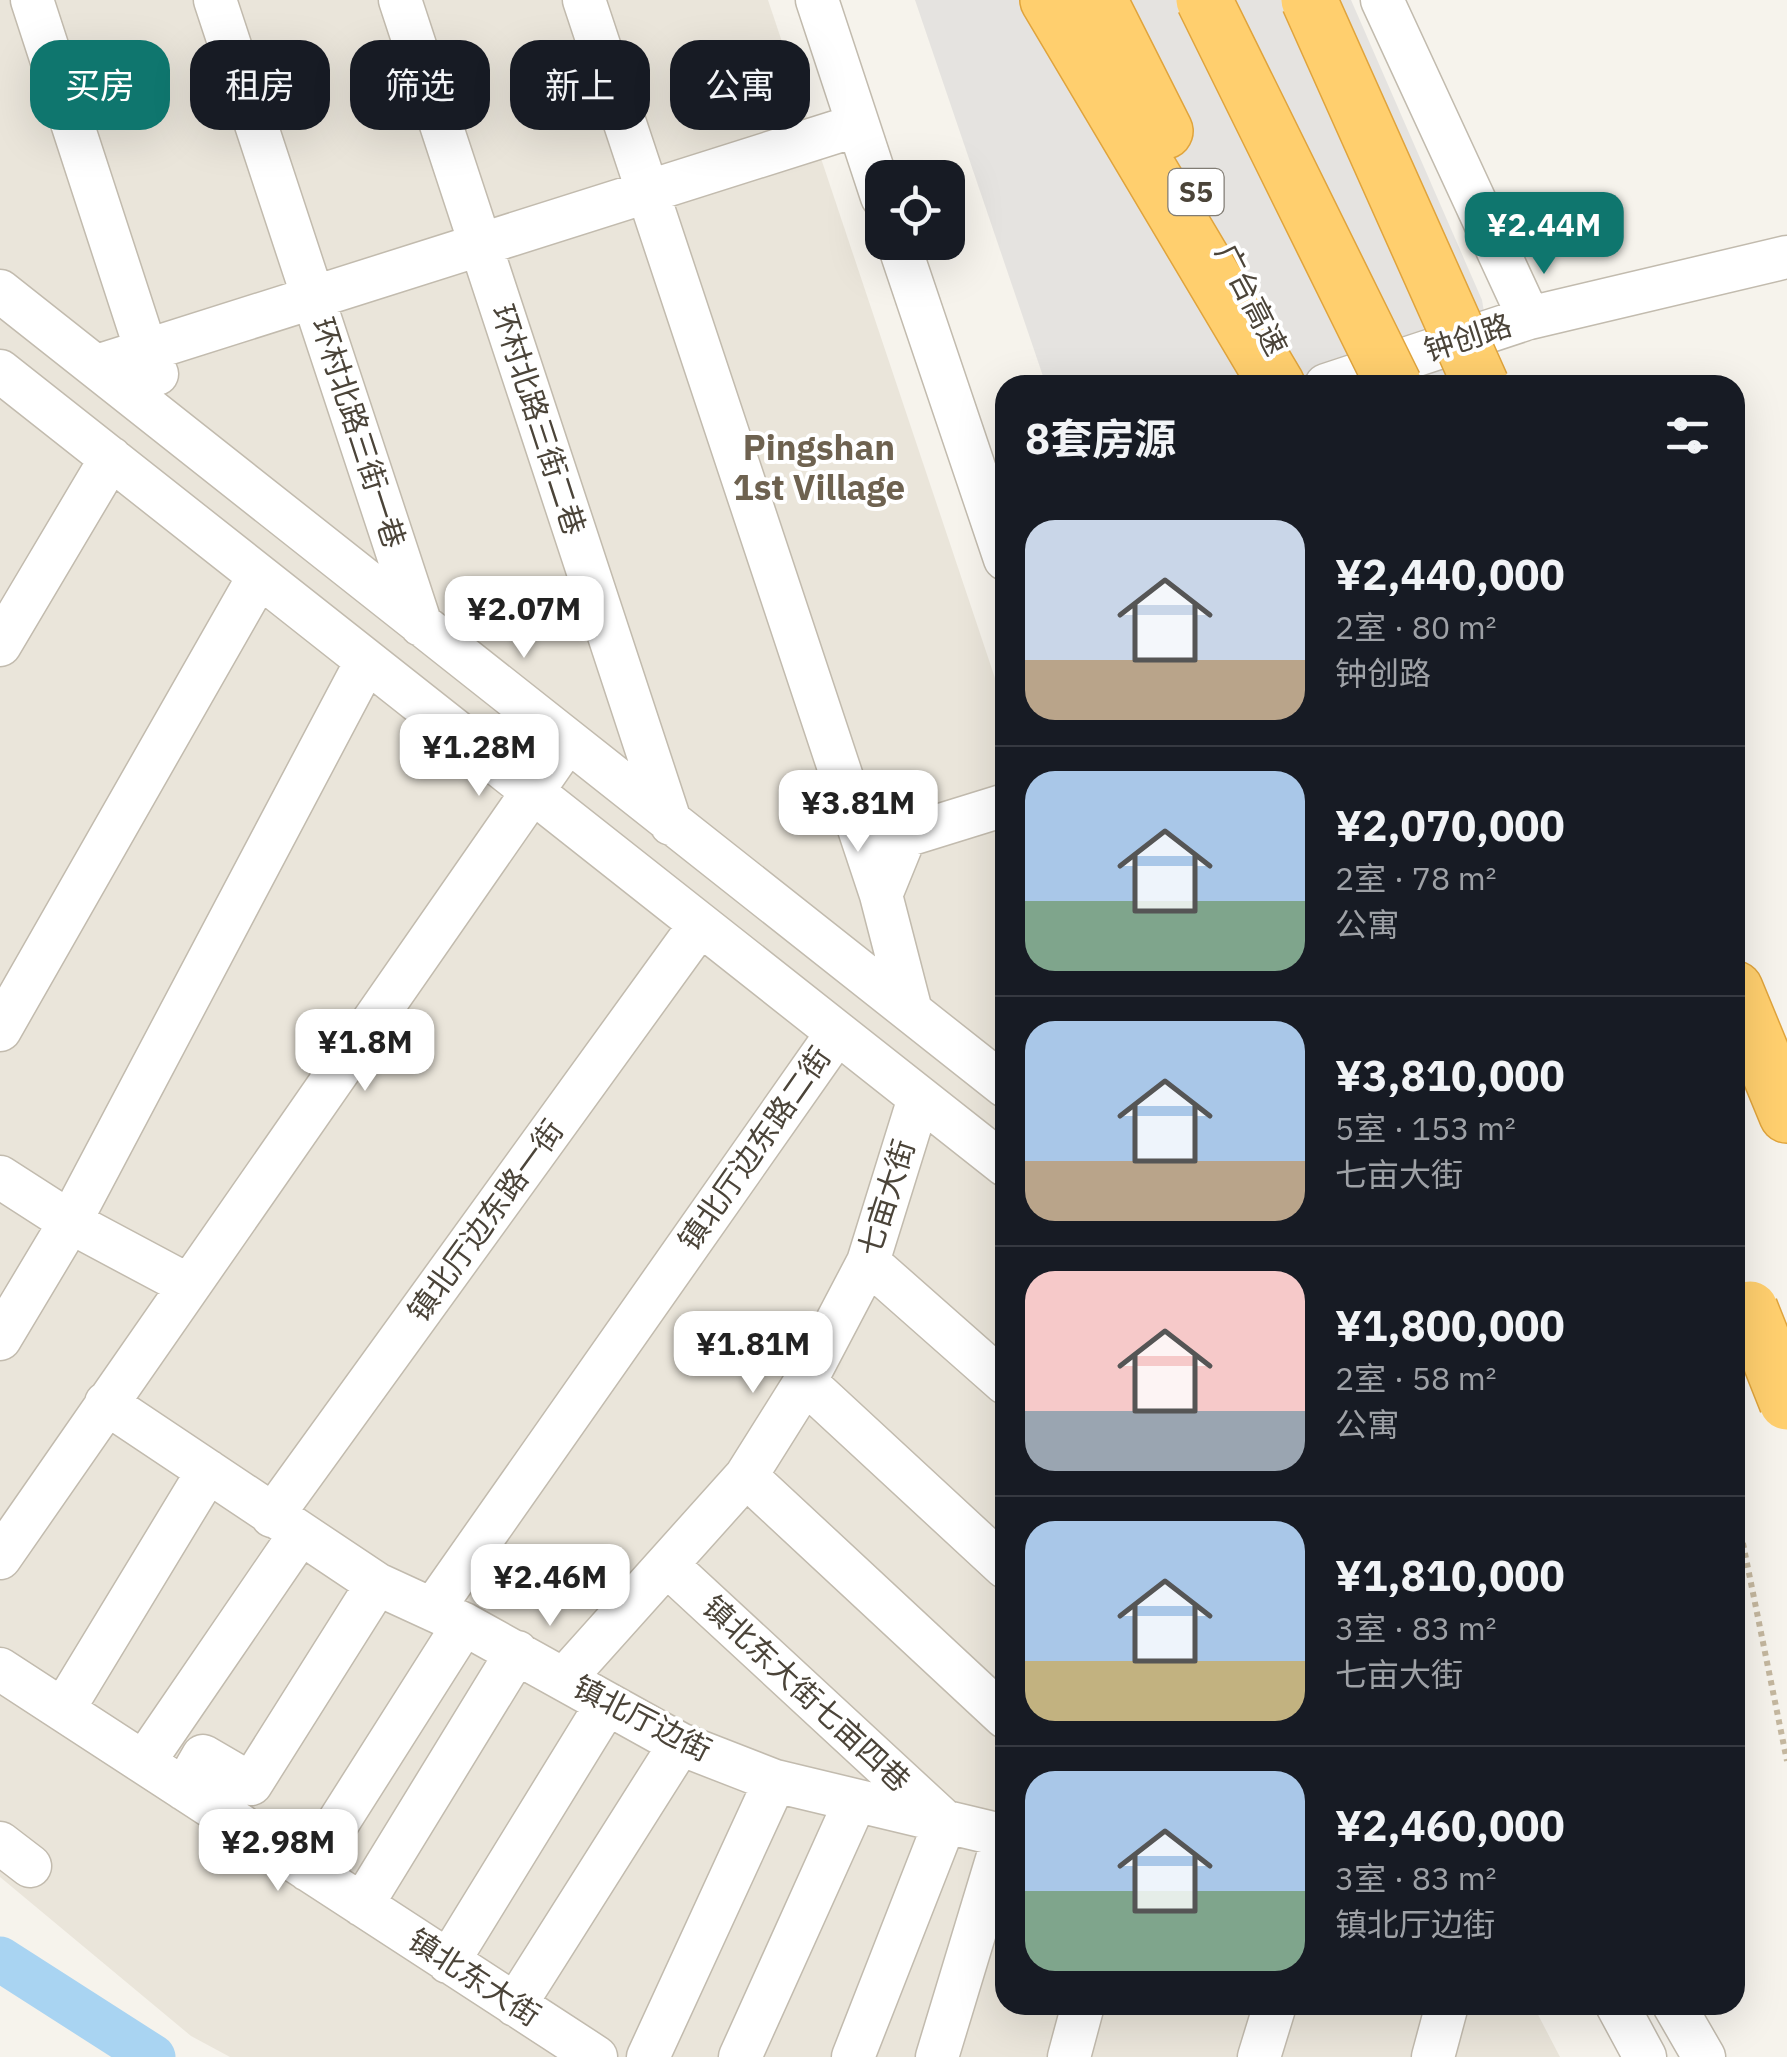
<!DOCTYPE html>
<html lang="zh">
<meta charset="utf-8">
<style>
:root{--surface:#171b24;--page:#20242c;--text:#f1f3f6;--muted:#9ea1a6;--line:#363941;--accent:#0f766e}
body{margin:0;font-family:"IBM Plex Sans","Noto Sans SC",sans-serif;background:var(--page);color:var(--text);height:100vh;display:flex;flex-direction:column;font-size:38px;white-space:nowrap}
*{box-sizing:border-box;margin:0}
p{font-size:32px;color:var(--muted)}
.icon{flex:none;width:55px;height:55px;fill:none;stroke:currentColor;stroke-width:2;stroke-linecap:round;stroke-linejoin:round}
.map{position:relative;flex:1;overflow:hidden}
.drawer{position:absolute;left:995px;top:375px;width:750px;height:1640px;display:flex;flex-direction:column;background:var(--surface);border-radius:30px;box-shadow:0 10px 40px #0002}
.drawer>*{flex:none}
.top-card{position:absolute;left:30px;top:40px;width:815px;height:90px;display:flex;gap:20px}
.controls{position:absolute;left:865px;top:160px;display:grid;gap:20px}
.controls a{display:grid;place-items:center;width:100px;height:100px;border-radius:20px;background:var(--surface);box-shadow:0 10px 40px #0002;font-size:50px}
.price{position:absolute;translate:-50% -85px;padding:0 22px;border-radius:20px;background:#fff;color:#222;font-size:32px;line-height:65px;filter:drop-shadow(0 2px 5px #0008)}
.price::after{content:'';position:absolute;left:50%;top:60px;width:30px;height:22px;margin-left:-15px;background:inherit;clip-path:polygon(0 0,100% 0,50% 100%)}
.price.on{background:var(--accent);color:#fff}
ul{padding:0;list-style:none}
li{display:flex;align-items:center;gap:30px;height:250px;padding:0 30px}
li+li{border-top:2px solid var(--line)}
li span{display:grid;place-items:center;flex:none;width:280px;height:200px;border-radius:30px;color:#555}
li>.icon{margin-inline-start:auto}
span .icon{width:120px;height:120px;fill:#fffc;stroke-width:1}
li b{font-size:42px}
h2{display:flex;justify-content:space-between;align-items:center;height:120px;padding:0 30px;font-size:42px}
.chip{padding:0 35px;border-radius:30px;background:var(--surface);box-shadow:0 10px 40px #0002;font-size:35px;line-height:90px}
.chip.on{background:var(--accent);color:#fff}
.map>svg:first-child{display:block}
</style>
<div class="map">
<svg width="1787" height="2057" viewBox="0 0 1787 2057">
<rect width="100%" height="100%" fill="#f6f3ec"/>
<path fill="#eae5da" d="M 0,0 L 768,0 L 1005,708 L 1005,2005 L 1533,2005 L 1560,2057 L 230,2057 L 191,2036 L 0,1877 Z"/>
<path fill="#e5e3e0" d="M 915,0 L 1351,0 L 1482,300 L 1496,385 L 1046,385 Z"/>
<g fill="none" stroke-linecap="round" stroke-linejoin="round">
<path stroke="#a9d4f2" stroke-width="45" d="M 0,1959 L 153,2057"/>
<g stroke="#c2bbae" stroke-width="45">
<path id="minor" d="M 32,0 L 146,350 L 157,374
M 215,0 L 421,625
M 400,0 L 671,824
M 584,0 L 881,895
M 817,0 L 882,197
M 1382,0 L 1529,318
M 898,242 L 1005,559
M 0,291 L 1005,1086
M 97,366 L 858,125
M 0,371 L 1005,1165
M 1326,385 L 1529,318 L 1787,257
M 0,645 L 111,458
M 911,1011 L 881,895 L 905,836 L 1005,805
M 0,1030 L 259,576
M 0,1177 L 70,1222 L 188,1285
M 868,1262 L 1005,1383
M 0,1339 L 70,1222 L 366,662
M 805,1382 L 1005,1567
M 106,1403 L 377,1584 L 464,1624 L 680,1744 L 775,1781 L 1005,1836
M 746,1476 L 1005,1717
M 272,1516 L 699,926
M 0,1558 L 567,742
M 668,1566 L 945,1822 L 853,2057
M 433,1609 L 837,1033
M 0,1669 L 596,2057
M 564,1679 L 746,1476 L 805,1382 L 868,1262 L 919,1098
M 63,1710 L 208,1471
M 144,1762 L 300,1534
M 184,1789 L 203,1756 L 251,1784 L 377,1584
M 0,1843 L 30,1866
M 308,1870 L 464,1624
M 362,1905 L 517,1652
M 448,1962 L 606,1705
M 515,2005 L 680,1744
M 1617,2005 L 1645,2057
M 1674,2005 L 1704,2057
M 648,2057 L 775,1781
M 740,2057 L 855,1802
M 937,2057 L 1004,1836
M 1069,2057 L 1083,2005
M 1259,2057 L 1275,2005
M 1433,2057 L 1447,2005"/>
</g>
<g stroke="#e0a43c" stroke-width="58">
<path id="highway" d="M 1048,0 L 1277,385
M 1099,0 L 1165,131
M 1735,989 L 1787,1115"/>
</g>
<path stroke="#c4b79f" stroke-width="6" stroke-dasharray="5 5" stroke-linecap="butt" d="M 1735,1504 L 1787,1761"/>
<use href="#minor" stroke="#fff" stroke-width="42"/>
<use href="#highway" stroke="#ffcf6e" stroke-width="55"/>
<g stroke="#e0a43c" stroke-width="58" stroke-linecap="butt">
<path id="highway-bridge" d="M 1204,0 L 1394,385
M 1309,0 L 1481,385
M 1750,1309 L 1787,1402"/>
</g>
<use href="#highway-bridge" stroke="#ffcf6e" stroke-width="55"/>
</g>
<g text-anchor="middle" stroke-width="8" stroke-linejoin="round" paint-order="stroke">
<rect fill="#fff" stroke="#817c74" stroke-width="2.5" x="1168.5" y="169" width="55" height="46" rx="8"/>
<g font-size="28" font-weight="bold" fill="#4b4439">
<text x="1196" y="202">S5</text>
</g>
<g font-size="30" fill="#4b4439" stroke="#fff">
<text transform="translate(1251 300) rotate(63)" y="10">广台高速</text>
<text transform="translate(1468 338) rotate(-18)" y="10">钟创路</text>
<text transform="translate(538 420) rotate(72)" y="10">环村北路三街二巷</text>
<text transform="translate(358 433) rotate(72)" y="10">环村北路三街一巷</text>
<text transform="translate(755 1149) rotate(-55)" y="10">镇北厅边东路二街</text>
<text transform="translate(887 1198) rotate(-72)" y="10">七亩大街</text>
<text transform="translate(486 1221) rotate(-54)" y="10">镇北厅边东路一街</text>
<text transform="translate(806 1694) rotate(43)" y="10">镇北东大街七亩四巷</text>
<text transform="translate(642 1719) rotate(27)" y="10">镇北厅边街</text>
<text transform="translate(474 1978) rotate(33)" y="10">镇北东大街</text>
</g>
<g font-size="35" font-weight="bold" fill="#6e6250" stroke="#fff">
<text x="819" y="460">Pingshan<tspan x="819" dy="40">1st Village</tspan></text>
</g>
</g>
</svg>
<div class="controls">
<a><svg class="icon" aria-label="locate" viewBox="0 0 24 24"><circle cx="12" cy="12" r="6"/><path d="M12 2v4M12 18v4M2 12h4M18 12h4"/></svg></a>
</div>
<b class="price on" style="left:1544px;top:277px">¥2.44M</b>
<b class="price" style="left:524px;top:661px">¥2.07M</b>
<b class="price" style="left:479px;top:799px">¥1.28M</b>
<b class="price" style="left:858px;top:855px">¥3.81M</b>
<b class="price" style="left:365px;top:1094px">¥1.8M</b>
<b class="price" style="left:753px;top:1396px">¥1.81M</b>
<b class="price" style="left:550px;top:1629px">¥2.46M</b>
<b class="price" style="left:278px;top:1894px">¥2.98M</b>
<div class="top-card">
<a class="chip on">买房</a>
<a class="chip">租房</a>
<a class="chip">筛选</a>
<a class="chip">新上</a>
<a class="chip">公寓</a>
</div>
<section class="drawer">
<h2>8套房源<svg class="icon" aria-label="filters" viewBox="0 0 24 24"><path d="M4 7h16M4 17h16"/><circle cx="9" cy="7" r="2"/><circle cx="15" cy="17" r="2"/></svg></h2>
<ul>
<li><span style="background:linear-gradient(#c9d6e8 70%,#b9a48a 0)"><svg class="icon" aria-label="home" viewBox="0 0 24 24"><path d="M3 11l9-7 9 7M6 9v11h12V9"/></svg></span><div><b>¥2,440,000</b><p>2室 · 80 m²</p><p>钟创路</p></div></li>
<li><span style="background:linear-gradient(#a9c7e8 65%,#7fa58c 0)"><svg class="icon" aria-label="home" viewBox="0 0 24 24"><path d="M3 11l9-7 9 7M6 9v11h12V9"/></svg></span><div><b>¥2,070,000</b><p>2室 · 78 m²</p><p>公寓</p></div></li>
<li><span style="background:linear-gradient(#a9c7e8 70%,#b9a48a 0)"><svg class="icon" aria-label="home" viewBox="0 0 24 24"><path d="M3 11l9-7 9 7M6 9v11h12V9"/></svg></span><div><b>¥3,810,000</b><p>5室 · 153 m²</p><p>七亩大街</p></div></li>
<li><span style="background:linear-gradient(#f6c9c9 70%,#9aa5b1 0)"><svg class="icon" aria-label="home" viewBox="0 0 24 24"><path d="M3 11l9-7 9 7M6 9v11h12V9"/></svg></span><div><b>¥1,800,000</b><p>2室 · 58 m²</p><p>公寓</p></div></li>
<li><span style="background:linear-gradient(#a9c7e8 70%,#c2b280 0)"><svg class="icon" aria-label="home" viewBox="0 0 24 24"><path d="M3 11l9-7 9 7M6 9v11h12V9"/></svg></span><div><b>¥1,810,000</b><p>3室 · 83 m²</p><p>七亩大街</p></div></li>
<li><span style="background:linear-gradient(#a9c7e8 60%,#7fa58c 0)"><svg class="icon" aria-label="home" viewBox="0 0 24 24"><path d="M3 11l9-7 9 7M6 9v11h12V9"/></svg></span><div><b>¥2,460,000</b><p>3室 · 83 m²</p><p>镇北厅边街</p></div></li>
</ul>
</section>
</div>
